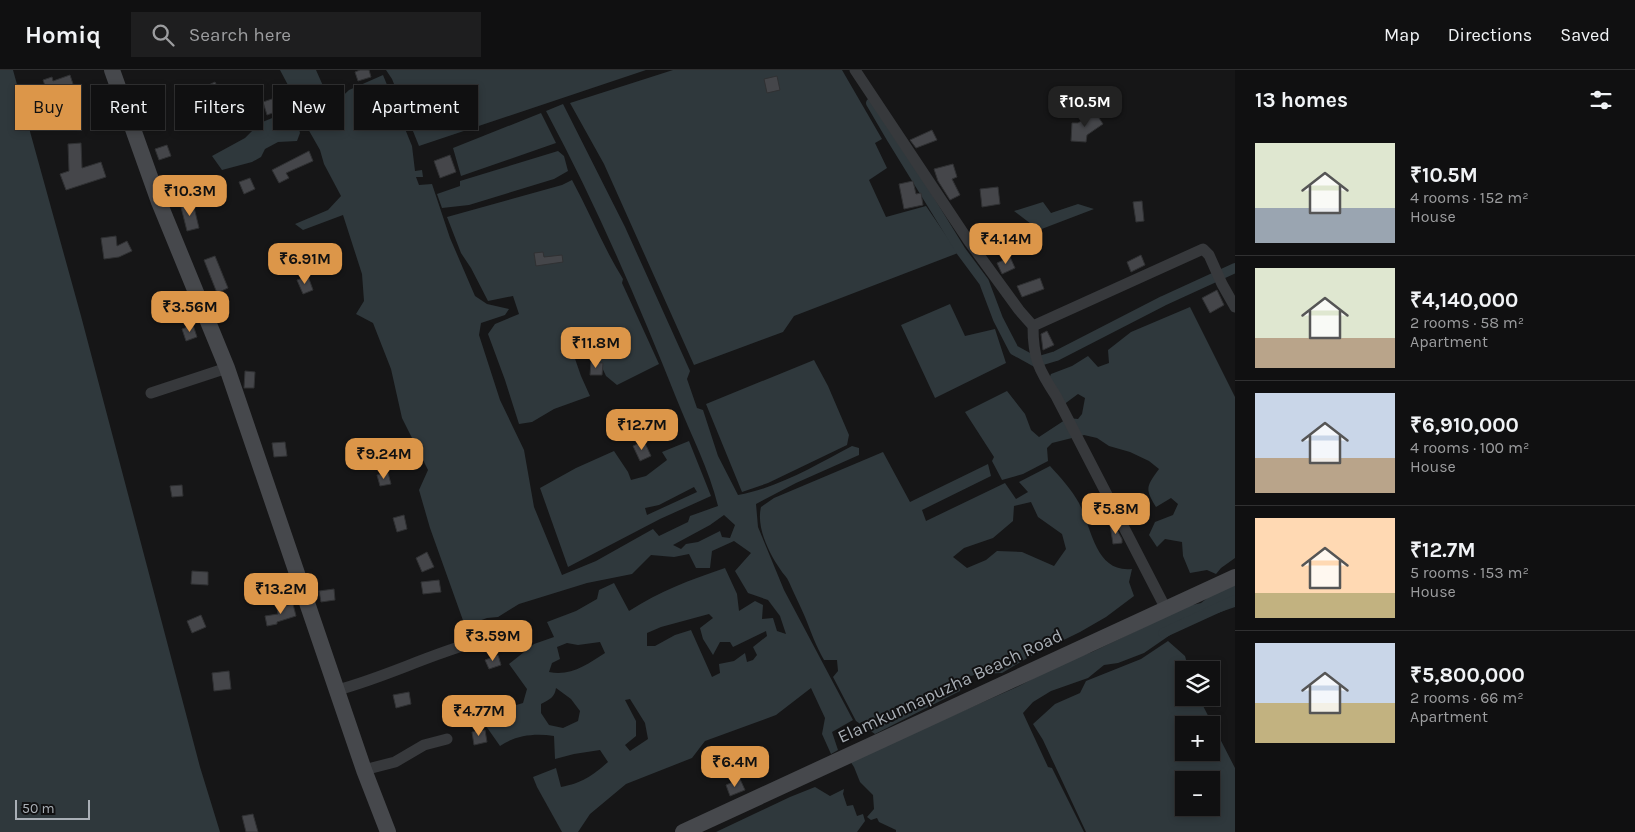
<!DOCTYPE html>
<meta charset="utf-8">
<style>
:root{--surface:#101011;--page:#1e1e1f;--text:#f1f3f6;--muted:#9c9d9f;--line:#303031;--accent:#dc9649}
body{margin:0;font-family:Karla,sans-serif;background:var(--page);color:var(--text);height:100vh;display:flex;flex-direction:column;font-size:19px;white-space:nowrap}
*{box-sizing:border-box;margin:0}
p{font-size:16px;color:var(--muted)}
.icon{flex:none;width:28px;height:28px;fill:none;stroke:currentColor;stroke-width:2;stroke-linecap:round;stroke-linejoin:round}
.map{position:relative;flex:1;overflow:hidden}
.sheet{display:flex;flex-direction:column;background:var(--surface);width:400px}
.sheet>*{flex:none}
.banner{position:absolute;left:15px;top:15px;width:475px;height:45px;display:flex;gap:10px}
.controls{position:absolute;left:1175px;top:591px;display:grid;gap:10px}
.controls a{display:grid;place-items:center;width:45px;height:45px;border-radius:0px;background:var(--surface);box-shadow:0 2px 8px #0003,0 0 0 1px var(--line);font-size:25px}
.scale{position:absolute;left:15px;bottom:12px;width:75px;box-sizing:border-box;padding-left:5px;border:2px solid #a9afb6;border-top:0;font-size:14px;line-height:18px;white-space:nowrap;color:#a9afb6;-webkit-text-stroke:4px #111112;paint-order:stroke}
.price{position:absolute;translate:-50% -42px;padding:0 11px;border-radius:10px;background:var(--accent);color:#111;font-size:16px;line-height:32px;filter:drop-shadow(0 1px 2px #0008)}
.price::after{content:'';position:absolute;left:50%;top:30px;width:15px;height:11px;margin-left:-8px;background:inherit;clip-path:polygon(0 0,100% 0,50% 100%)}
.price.on{background:#222;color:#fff}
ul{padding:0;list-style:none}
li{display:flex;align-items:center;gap:15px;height:125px;padding:0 20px}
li+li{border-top:1px solid var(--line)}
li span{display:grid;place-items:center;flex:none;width:140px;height:100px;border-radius:0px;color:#555}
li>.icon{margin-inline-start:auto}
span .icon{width:60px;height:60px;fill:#fffc;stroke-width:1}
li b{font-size:21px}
h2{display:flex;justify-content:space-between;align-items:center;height:60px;padding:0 20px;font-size:21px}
.pill{padding:0 18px;border-radius:0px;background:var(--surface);box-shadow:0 2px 8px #0003,0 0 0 1px var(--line);font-size:18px;line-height:45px}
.pill.on{background:var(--accent);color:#111}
header{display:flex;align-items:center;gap:30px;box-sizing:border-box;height:70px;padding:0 25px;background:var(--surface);border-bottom:1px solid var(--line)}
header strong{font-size:24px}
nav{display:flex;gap:28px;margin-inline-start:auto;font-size:18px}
.search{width:350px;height:45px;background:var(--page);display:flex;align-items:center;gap:12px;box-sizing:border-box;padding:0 18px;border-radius:0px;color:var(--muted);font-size:19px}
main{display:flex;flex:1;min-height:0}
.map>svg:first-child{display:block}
</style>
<header>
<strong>Homiq</strong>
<div class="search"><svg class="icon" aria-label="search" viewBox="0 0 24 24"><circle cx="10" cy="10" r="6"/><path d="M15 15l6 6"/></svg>Search here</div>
<nav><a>Map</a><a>Directions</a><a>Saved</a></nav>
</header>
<main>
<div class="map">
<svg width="1235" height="762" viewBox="0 0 1235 762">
<rect width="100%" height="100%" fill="#161617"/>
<path fill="#2f383c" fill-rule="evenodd" d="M 0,0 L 13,0 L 81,246 L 200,697 L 220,762 L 0,762 Z
M 280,0 L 316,0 L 332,36 L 349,20 L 383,5 L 412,76 L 415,101 L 422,100 L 423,107 L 416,107 L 419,115 L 432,114 L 450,168 L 475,226 L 487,234 L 509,239 L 505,245 L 481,253 L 479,265 L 500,330 L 524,380 L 534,437 L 562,505 L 596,491 L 653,459 L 659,466 L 688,452 L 690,446 L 718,436 C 709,399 691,365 677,330 C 638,232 596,134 546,41 L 563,34 L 625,157 L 690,301 L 687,309 L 697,338 L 703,340 L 718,386 L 738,425 C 778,418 816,395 852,376 L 859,378 L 859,385 L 796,413 L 756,434 L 758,457 L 784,520 L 853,650 L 832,662 L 838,680 L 831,684 L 822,664 L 825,648 L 811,618 L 776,645 L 705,671 L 692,688 L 626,714 L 590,744 L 578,762 L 562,762 L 537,717 L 533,707 L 556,698 L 561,717 C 582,713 592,706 608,692 L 600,680 L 574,684 L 555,689 L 554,666 C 535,663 516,665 500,676 L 479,646 L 523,633 L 527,619 L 509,594 L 534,574 L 554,567 L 547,552 L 576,541 L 597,529 L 599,520 L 614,513 L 629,541 C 660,521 690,510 725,498 L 737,524 L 739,541 L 755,531 L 763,535 L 762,549 L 773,548 L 777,561 L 786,564 L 780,546 L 768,530 L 748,523 L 735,501 L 751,483 L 734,471 L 712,481 L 710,498 L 696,498 L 689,484 L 674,487 L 651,485 L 632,504 L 587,513 L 519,534 L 498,547 L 487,548 L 465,556 L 430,458 L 419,420 L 428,400 L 402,348 L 391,299 L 373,253 L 356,244 L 364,231 L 362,204 L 343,145 L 303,160 L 295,154 L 328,140 L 341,126 L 324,94 L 320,80 L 299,43 L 289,17 ZM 724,445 L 735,455 L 730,468 L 722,467 L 720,461 L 698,472 L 686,474 L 681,479 L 673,475 L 710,455 ZM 709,544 L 713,548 L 700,558 L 703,569 L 713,585 L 720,572 L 730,572 L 733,577 L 766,561 L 767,566 L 753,577 L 757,585 L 753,590 L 747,592 L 745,583 L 734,591 L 719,594 L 720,603 L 712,607 L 691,560 L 675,565 L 655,576 L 647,576 L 647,563 L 661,557 ZM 600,572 L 605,583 C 588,594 570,607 549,602 L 552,593 L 560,589 L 557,577 L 567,573 L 578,575 ZM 556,618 L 571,629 L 580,641 L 578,651 L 563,658 L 549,655 L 541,643 L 541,634 C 549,630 555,627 556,618 ZM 630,629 L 645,653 L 648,669 L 630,681 L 625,675 L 636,666 L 636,651 L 625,630 Z
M 386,0 L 646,0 L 419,76 L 392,9 Z
M 673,0 L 842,0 L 882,69 L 875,73 L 887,98 L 869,110 L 886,147 L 926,136 L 958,183 L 794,246 L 783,262 L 694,295 L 604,94 L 570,33 Z
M 295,42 L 300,63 L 297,71 L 278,72 L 265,79 L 261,87 L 252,92 L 222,100 L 212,86 L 245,68 L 260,53 L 282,44 Z
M 541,43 L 556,73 L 461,106 L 453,78 Z
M 558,81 L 564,86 L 568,101 L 554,109 L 469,135 L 442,138 L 437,124 L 460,116 L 460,111 Z
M 572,110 C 590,143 603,177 623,209 L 622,213 L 659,294 L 617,315 L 606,306 L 592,276 L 573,283 L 581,306 L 590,326 L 554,339 L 532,352 L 519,354 L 505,310 L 488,264 L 495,254 L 519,244 L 513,226 L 488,231 L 471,198 L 461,183 L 447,147 L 562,115 Z
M 1043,132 L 1051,143 L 1078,134 L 1094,139 L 1039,160 L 1014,141 Z
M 950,234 L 965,266 L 995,259 L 1006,293 L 935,328 L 901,255 Z
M 1190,237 L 1235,327 L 1235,488 L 1221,498 L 1216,504 L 1207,500 L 1190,503 L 1183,486 L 1182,472 L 1165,469 L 1157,477 L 1149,465 L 1155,452 L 1173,445 L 1178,434 L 1171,428 L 1156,437 C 1144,418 1147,416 1159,399 L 1149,391 L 1130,382 L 1109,376 L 1097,368 L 1084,365 L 1052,373 L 1047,378 L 1048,391 L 1023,404 L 1002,410 L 992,391 L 994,387 L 965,342 L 1007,321 L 1025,344 L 1031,360 L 1039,367 L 1068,348 L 1078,349 L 1082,344 L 1085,328 L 1078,324 L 1059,338 L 1048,311 L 1051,304 L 1072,296 L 1088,286 L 1098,297 L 1109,293 L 1108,280 L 1131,262 Z
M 814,290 L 828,316 L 849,365 L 847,375 L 768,413 L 742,422 L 706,334 Z
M 689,371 L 711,426 L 660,449 L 568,497 L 540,418 L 576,398 L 614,381 L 628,402 L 631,410 L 646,406 L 667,390 L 662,382 ZM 694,417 L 697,422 L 647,445 L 645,438 L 659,435 Z
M 883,382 L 910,432 L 988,394 L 991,406 L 922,440 L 926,451 L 1005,413 L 1016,429 L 1028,422 L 1019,412 L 1050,396 C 1060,407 1072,420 1079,433 C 1092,458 1095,503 1132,499 L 1129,512 L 1134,526 L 1106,547 L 1080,562 L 1029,587 L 1002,603 L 977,604 L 962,609 L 960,621 L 875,664 L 856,651 L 833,607 L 838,601 L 837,590 L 824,590 C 816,576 811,562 805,547 C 800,535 794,524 789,512 C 787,507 783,504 780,499 C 769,483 756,457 761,437 L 774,428 ZM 1031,432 L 1038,447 L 1062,464 L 1066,479 L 1054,496 L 1022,482 L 997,481 L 986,490 L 967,498 L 953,487 L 964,478 L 993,468 L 1013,451 L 1014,436 Z
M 1235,514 L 1235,537 L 1212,545 L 1180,550 L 1173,563 L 1144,583 L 1118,593 L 1104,595 L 1088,608 L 1051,621 L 1033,632 L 1023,643 L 1048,697 L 1052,698 L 1084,762 L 896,762 L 896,760 L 879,752 L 877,748 L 871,750 L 867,747 L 874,739 L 873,725 L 860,712 L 854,697 L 850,691 L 1019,616 L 1066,591 L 1092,582 L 1188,536 L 1201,533 L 1211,525 Z
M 1168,571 L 1185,586 L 1189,600 L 1184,600 L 1184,628 L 1199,628 L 1235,698 L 1235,762 L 1086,762 L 1043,670 L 1033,654 L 1055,634 L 1080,623 L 1086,611 L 1141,589 ZM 1184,655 L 1211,655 L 1211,682 L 1184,682 ZM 1184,710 L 1211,710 L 1211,738 L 1184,738 Z
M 815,717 L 830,726 L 844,719 L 843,724 L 847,736 L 853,735 L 857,746 L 863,744 L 865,751 L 857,762 L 716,762 L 790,727 Z"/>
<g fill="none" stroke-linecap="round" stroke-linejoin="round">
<path stroke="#2f383c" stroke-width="10" d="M 871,33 L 892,69 L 961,181 L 984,212 L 998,249 L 1014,280 L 1036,292 L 1056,286 L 1163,231 L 1235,198
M 1163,563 L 1235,530"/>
</g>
<path fill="#45464a" stroke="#303133" d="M 360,0 L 369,0 L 371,7 L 358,11 L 355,2 Z
M 70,5 L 73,14 L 48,24 L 43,10 L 52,7 L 53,11 Z
M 777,6 L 780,20 L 767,23 L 764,9 Z
M 215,12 L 219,20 L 202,29 L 198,20 Z
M 281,26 L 286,38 L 267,45 L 263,32 Z
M 1095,42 L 1103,54 L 1087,65 L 1086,72 L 1071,71 L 1072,53 L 1078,53 Z
M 932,60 L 937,70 L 916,78 L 910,70 Z
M 81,73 L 82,98 L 101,92 L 106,107 L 66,120 L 60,104 L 69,101 L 68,74 Z
M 167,75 L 171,86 L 159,90 L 155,79 Z
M 309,81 L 313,91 L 286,103 L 289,108 L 279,113 L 272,100 Z
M 450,85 L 456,102 L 440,108 L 434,91 Z
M 953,94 L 957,107 L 952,109 L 960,125 L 950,130 L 938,111 L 934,99 Z
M 250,108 L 255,119 L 244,124 L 239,112 Z
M 913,111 L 916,124 L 921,123 L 923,135 L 904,139 L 899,114 Z
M 998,117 L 1000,134 L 982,137 L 980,119 Z
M 1142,131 L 1144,151 L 1136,152 L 1133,132 Z
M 193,133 L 199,158 L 187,161 L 181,137 Z
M 116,166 L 117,176 L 127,171 L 132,181 L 119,187 L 104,189 L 101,168 Z
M 543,182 L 544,187 L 562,185 L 563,192 L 536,196 L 534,183 Z
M 1141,185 L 1145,195 L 1131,202 L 1127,192 Z
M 215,186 L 228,218 L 217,223 L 204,190 Z
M 1010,187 L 1015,198 L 1002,204 L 997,193 Z
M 308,206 L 313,220 L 303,224 L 297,210 Z
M 1040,208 L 1044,219 L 1022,227 L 1017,216 Z
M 1217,220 L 1224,235 L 1210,243 L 1202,228 Z
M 193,255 L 197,267 L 186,271 L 182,259 Z
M 1047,261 L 1054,275 L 1043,280 L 1041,264 Z
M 591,292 L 603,293 L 602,305 L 590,305 Z
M 245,301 L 255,302 L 254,318 L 244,318 Z
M 644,371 L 651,386 L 640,391 L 633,376 Z
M 285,372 L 287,386 L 274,387 L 272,373 Z
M 388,403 L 391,414 L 380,416 L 377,405 Z
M 182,415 L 183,426 L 172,427 L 170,416 Z
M 1142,438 L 1144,452 L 1133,454 L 1131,440 Z
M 404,445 L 407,459 L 397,462 L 393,448 Z
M 1113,453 L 1122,469 L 1122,473 L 1113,474 L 1110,454 Z
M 427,482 L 434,497 L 422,502 L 416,488 Z
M 192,501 L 208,502 L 208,515 L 191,514 Z
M 439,510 L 441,522 L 423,524 L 421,512 Z
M 334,519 L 335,530 L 321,532 L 319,521 Z
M 293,534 L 296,546 L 277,552 L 277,554 L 267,556 L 265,546 L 278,544 L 277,538 Z
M 201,545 L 206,557 L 192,563 L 187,551 Z
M 498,585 L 501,595 L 489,599 L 485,590 Z
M 229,601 L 231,619 L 214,621 L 212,603 Z
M 409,622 L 411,634 L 396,638 L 393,625 Z
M 485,660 L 487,672 L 474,675 L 472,662 Z
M 740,709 L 745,720 L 730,726 L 726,715 Z
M 253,744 L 258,762 L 246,762 L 242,746 Z"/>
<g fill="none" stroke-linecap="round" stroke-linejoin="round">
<path stroke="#37393c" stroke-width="11" d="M 855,0 L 968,170 L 1019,240 L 1033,256 L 1203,179 L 1209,185 L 1222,214 L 1235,237
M 1033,256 C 1033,289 1039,300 1056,326 L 1166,539
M 151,323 L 227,298
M 337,620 C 379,609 418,590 459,577
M 364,700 L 395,692 L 424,675 L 447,669"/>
<path stroke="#46484c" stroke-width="16" d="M 112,0 L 159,132 L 227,298 L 364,700 L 388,762
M 683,762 L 1235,507"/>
</g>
<g text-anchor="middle" stroke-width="4" stroke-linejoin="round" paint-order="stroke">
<g font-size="18" fill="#a9afb6" stroke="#111112">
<text transform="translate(950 616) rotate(-25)" y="6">Elamkunnapuzha Beach Road</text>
</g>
</g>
</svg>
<div class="controls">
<a><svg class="icon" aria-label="layers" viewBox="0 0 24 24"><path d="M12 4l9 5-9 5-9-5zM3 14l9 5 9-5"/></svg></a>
<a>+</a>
<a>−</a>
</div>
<div class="scale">50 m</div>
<b class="price on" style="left:1085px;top:58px">₹10.5M</b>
<b class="price" style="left:190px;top:147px">₹10.3M</b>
<b class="price" style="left:1006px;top:195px">₹4.14M</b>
<b class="price" style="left:305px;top:215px">₹6.91M</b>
<b class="price" style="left:190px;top:263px">₹3.56M</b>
<b class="price" style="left:596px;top:299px">₹11.8M</b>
<b class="price" style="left:642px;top:381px">₹12.7M</b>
<b class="price" style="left:384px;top:410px">₹9.24M</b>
<b class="price" style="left:1116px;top:465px">₹5.8M</b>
<b class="price" style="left:281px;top:545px">₹13.2M</b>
<b class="price" style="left:493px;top:592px">₹3.59M</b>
<b class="price" style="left:479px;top:667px">₹4.77M</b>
<b class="price" style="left:735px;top:718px">₹6.4M</b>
<div class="banner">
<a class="pill on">Buy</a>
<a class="pill">Rent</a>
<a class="pill">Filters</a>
<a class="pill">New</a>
<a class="pill">Apartment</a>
</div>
</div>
<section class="sheet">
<h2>13 homes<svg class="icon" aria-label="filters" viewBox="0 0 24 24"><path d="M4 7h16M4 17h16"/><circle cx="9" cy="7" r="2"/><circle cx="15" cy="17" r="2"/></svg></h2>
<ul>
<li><span style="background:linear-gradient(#dfe7d0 65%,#9aa5b1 0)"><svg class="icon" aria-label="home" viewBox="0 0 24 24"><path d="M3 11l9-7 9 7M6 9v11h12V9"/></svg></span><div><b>₹10.5M</b><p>4 rooms · 152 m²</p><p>House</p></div></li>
<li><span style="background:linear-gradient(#dfe7d0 70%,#b9a48a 0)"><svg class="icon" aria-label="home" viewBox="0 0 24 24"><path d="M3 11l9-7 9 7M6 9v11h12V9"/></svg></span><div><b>₹4,140,000</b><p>2 rooms · 58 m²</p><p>Apartment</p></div></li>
<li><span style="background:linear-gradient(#c9d6e8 65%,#b9a48a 0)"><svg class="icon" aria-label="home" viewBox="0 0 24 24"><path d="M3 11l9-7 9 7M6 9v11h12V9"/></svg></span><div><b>₹6,910,000</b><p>4 rooms · 100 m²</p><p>House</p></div></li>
<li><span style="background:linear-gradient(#ffd9b3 75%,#c2b280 0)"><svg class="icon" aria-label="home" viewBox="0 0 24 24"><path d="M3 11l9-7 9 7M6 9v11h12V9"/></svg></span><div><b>₹12.7M</b><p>5 rooms · 153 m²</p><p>House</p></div></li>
<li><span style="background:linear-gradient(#c9d6e8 60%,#c2b280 0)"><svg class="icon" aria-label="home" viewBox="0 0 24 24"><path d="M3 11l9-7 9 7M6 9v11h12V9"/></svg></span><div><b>₹5,800,000</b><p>2 rooms · 66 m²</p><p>Apartment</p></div></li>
</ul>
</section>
</main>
